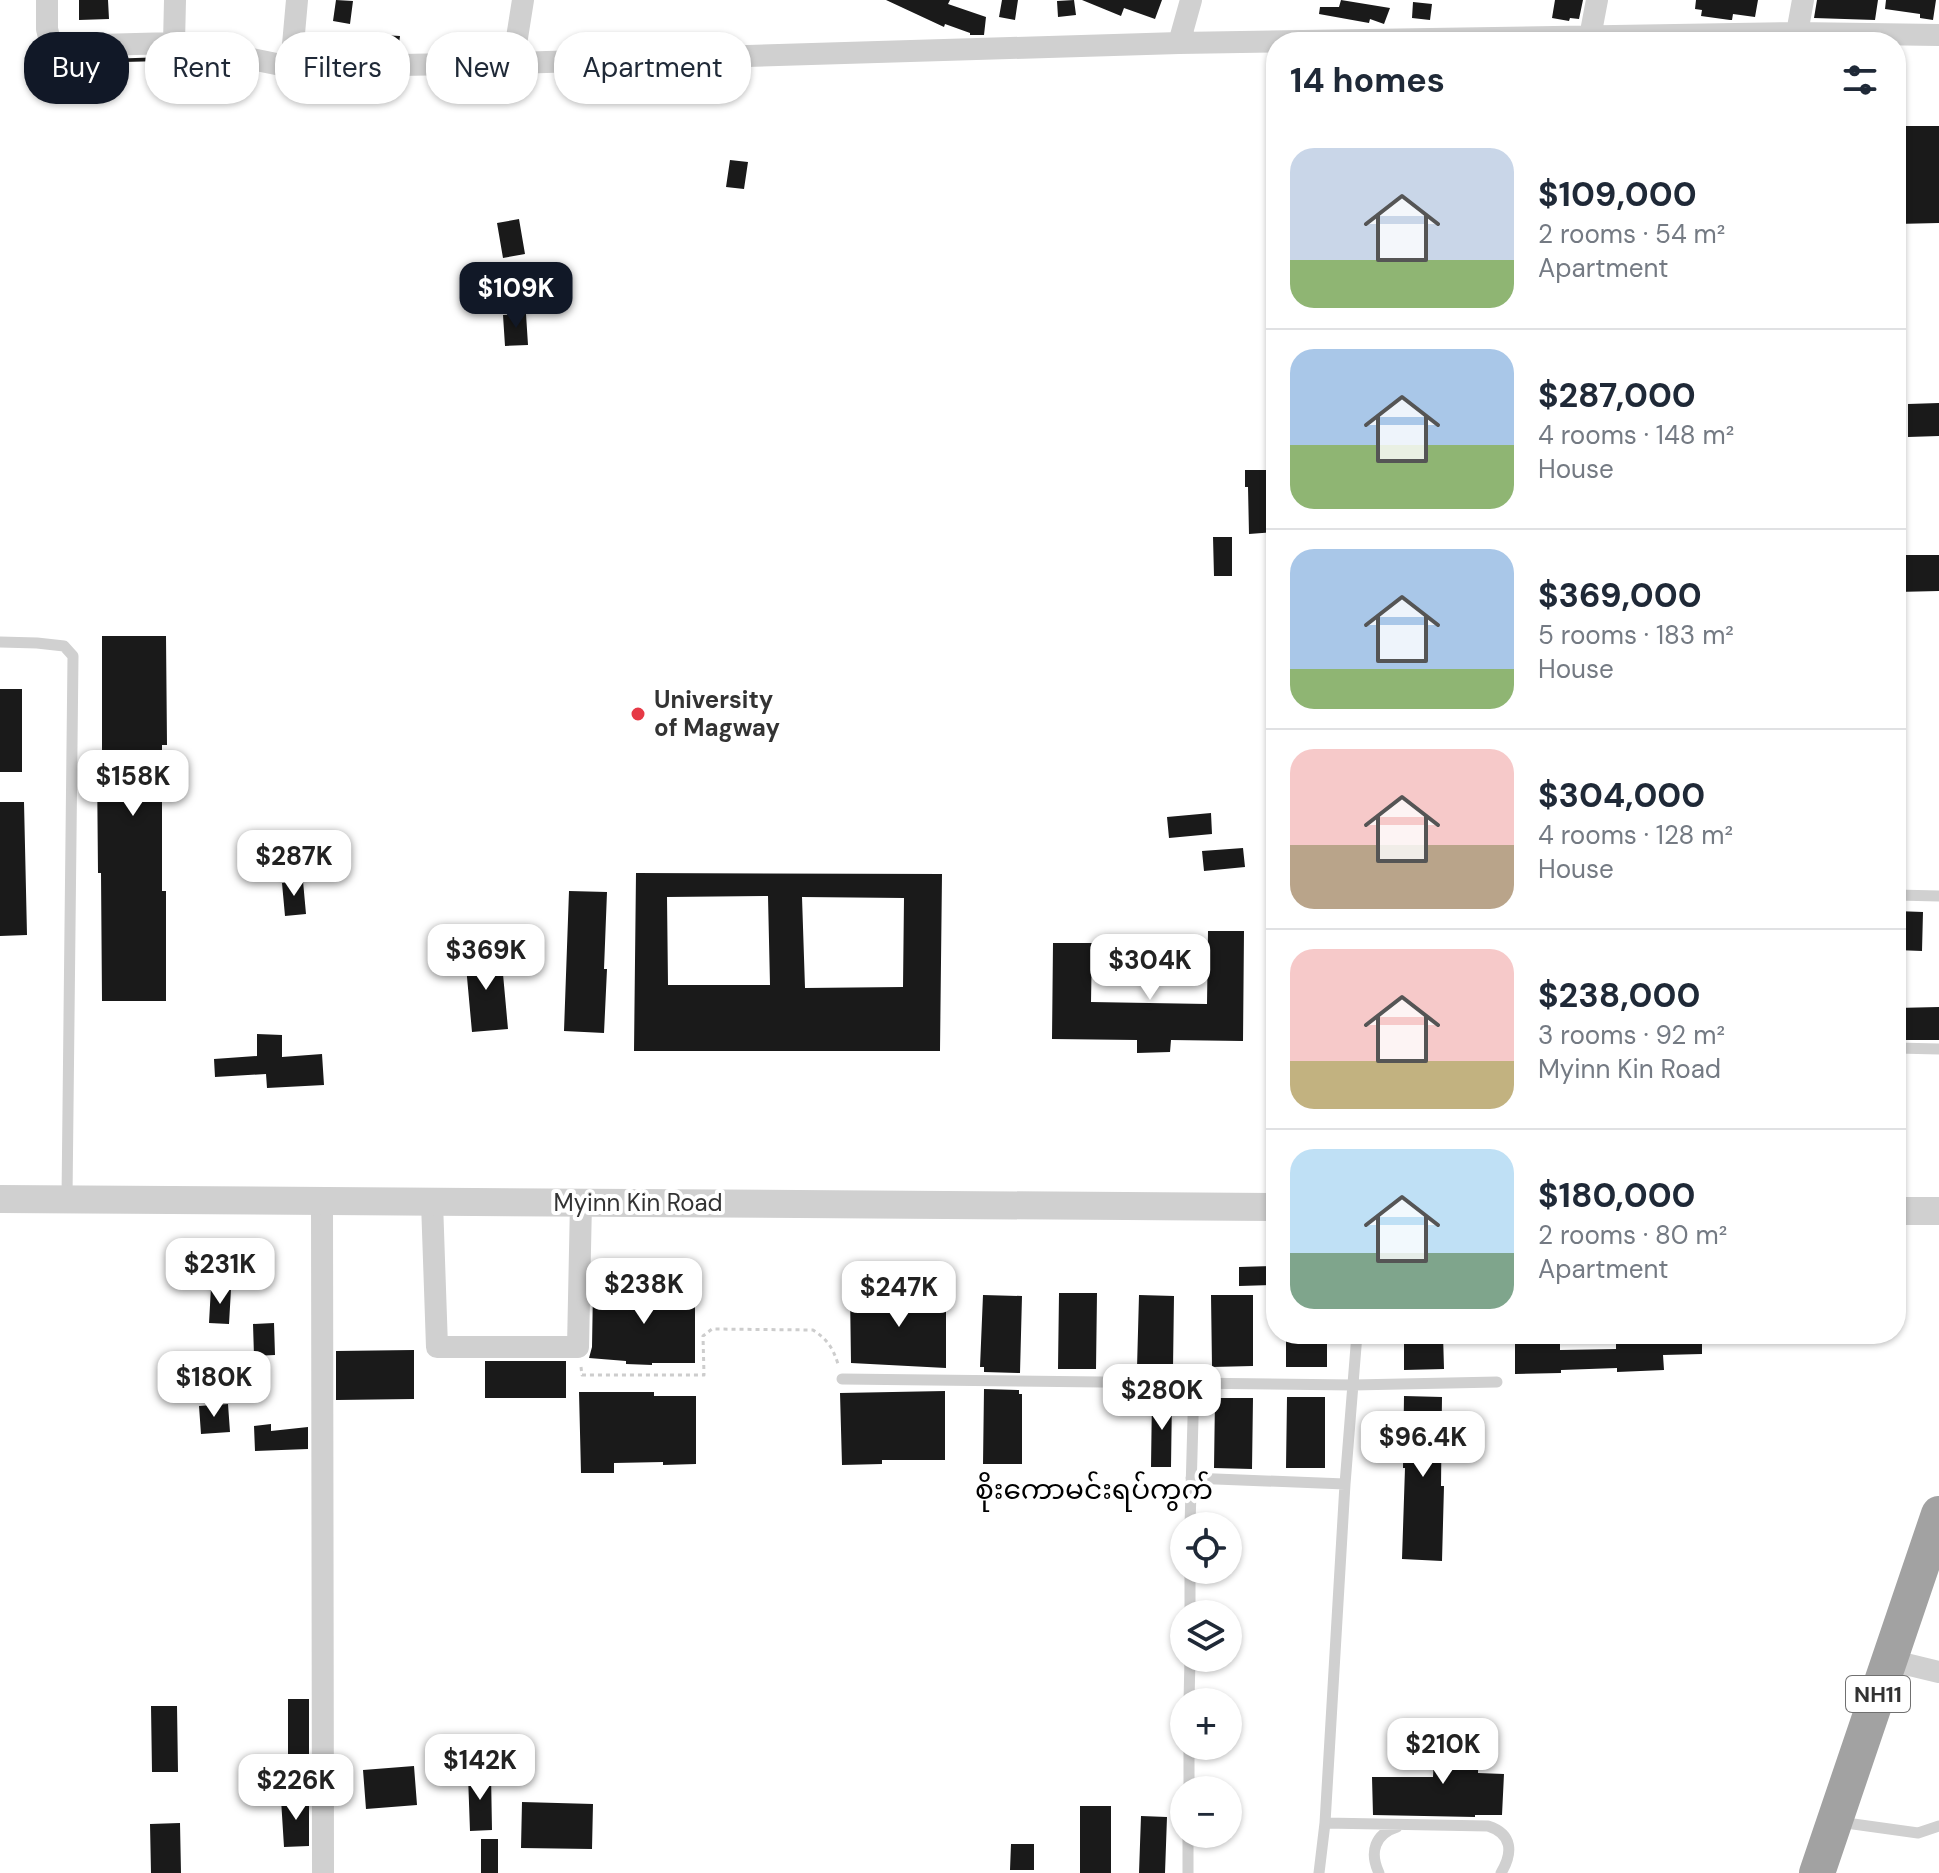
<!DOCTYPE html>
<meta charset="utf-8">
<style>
:root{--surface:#fff;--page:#f6f6f7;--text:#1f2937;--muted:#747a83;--line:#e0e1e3;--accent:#111827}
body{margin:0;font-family:"DM Sans","Noto Sans Myanmar",sans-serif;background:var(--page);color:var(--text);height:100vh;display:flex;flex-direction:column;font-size:30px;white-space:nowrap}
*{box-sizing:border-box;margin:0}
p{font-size:26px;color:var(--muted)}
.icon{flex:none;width:44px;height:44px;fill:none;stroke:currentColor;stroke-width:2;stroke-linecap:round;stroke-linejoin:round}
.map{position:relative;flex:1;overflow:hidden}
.drawer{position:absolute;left:1266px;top:32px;width:640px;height:1312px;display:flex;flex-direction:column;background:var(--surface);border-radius:32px;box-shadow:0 2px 6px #0004}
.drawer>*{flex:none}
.top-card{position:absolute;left:24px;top:32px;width:760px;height:72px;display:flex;gap:16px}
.controls{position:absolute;left:1170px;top:1512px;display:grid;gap:16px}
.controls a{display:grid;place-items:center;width:72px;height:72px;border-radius:50%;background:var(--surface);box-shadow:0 2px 6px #0004;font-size:40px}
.price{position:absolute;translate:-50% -68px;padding:0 18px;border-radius:16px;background:#fff;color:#222;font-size:26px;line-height:52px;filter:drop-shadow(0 2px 4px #0008)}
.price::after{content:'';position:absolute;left:50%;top:48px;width:24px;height:18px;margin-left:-12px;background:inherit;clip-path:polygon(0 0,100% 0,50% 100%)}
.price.selected{background:var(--accent);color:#fff}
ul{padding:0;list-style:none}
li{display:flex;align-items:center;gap:24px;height:200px;padding:0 24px}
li+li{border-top:2px solid var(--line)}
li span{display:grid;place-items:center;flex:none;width:224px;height:160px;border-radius:24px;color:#555}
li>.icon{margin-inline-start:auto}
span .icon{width:96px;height:96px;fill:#fffc;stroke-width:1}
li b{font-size:34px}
h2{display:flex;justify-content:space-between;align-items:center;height:96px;padding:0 24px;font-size:34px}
.chip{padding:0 28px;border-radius:32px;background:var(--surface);box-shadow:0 2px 6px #0004;font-size:28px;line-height:72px}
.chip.selected{background:var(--accent);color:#fff}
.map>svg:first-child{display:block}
</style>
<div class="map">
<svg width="1939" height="1873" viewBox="0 0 1939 1873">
<rect width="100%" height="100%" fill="#fff"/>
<path fill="#1a1a1a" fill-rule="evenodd" d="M 79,0 L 108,0 L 109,19 L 79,20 Z
M 336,0 L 353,1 L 350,24 L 333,21 Z
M 886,0 L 950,0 L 948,4 L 986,17 L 984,35 L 970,35 L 970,33 L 945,24 L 944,27 Z
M 1002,0 L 1018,0 L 1015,20 L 999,17 Z
M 1074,0 L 1076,15 L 1058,17 L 1057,1 Z
M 1082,0 L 1162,0 L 1155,19 L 1124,8 L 1121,16 Z
M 1341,0 L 1390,8 L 1384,24 L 1370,19 L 1369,23 L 1319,14 L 1320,7 L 1339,7 Z
M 1555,0 L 1583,0 L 1579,19 L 1570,18 L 1569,21 L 1552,18 Z
M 1696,0 L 1758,0 L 1755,17 L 1733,14 L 1732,20 L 1730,20 L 1701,16 L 1702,10 L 1695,9 Z
M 1817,0 L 1878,0 L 1875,20 L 1814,18 Z
M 1886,0 L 1936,0 L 1933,20 L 1920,18 L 1920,14 L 1885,9 Z
M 1413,2 L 1432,4 L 1430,20 L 1412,18 Z
M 383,35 L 400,36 L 398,51 L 382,51 Z
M 164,57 L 164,61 L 123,62 L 123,65 L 79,66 L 79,60 Z
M 1896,126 L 1939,126 L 1939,223 L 1896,224 Z
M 730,160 L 748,162 L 744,189 L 726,187 Z
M 519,219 L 525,254 L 503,258 L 497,223 Z
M 526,314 L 528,345 L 505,346 L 503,315 Z
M 1939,403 L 1939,436 L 1908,437 L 1908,404 Z
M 1245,470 L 1272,470 L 1272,487 L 1270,487 L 1274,532 L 1249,534 L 1248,487 L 1245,487 Z
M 1213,537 L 1232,537 L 1232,576 L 1214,576 Z
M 1896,555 L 1939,555 L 1939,591 L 1896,592 Z
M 102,636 L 166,636 L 167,745 L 162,745 L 162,891 L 166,891 L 166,1001 L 102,1001 L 101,873 L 98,873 L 97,764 L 102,764 Z
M 0,689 L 22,689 L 22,772 L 0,772 Z
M 0,802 L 24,802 L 27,935 L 0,936 Z
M 1211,813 L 1212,834 L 1169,838 L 1167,817 Z
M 1243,848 L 1245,867 L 1204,871 L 1202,851 Z
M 636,873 L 942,874 L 940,1051 L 634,1051 ZM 768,896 L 770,985 L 668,985 L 667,897 ZM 802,897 L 904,898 L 903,987 L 805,988 Z
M 303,881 L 306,914 L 285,916 L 282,883 Z
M 569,891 L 607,892 L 604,969 L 607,969 L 604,1033 L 564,1031 Z
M 1896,911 L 1923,912 L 1922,951 L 1896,950 Z
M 1208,931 L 1244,931 L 1243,1041 L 1171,1040 L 1170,1052 L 1137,1053 L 1137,1040 L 1052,1039 L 1053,943 L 1092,943 L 1091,1002 L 1207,1004 Z
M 501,952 L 508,1029 L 472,1032 L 465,955 Z
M 1939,1007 L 1939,1040 L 1896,1040 L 1896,1008 Z
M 257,1034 L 282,1035 L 282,1057 L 322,1054 L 324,1085 L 267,1088 L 266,1074 L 215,1077 L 214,1059 L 257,1056 Z
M 1276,1266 L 1276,1285 L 1239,1286 L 1239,1267 Z
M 211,1287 L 231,1289 L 229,1324 L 209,1323 Z
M 593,1289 L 672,1291 L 695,1289 L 695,1363 L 652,1363 L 652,1365 L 626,1364 L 626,1361 L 589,1358 L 592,1347 Z
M 850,1292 L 946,1294 L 946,1368 L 851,1363 Z
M 1059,1293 L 1097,1293 L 1096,1369 L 1058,1369 Z
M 983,1295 L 1022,1296 L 1020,1373 L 984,1372 L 984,1367 L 980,1367 Z
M 1139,1295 L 1174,1296 L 1173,1368 L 1137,1368 Z
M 1211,1295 L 1253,1295 L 1253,1366 L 1212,1367 Z
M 274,1323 L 275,1355 L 254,1356 L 253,1324 Z
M 1286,1334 L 1327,1334 L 1327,1367 L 1286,1367 Z
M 1404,1334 L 1443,1334 L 1444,1369 L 1404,1370 Z
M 1515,1334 L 1560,1334 L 1560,1350 L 1616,1349 L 1616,1334 L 1702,1334 L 1702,1354 L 1663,1355 L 1664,1370 L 1617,1372 L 1617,1368 L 1561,1370 L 1561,1373 L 1515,1374 Z
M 414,1350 L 414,1399 L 336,1400 L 336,1351 Z
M 485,1361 L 566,1361 L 566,1398 L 485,1398 Z
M 984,1389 L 1019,1390 L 1019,1394 L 1022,1394 L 1022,1464 L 983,1464 Z
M 945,1391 L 945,1460 L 882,1460 L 882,1464 L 842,1465 L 840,1393 Z
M 579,1392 L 654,1392 L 654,1396 L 696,1396 L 696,1464 L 663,1465 L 663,1462 L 614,1463 L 614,1473 L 581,1473 Z
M 1152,1396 L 1172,1396 L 1171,1467 L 1151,1467 Z
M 1404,1396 L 1442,1397 L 1441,1486 L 1444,1486 L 1442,1561 L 1402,1559 L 1405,1468 L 1403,1468 Z
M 1287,1397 L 1325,1397 L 1325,1468 L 1286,1468 Z
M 1215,1398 L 1253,1398 L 1252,1469 L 1214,1468 Z
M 228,1404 L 230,1432 L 201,1434 L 199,1406 Z
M 271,1424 L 271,1431 L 308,1427 L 308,1449 L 255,1451 L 254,1426 Z
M 288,1699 L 309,1699 L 309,1766 L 288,1766 Z
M 151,1706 L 177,1706 L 178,1772 L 152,1772 Z
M 1479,1738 L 1478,1773 L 1504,1774 L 1502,1815 L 1475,1815 L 1475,1817 L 1373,1815 L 1372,1777 L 1433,1777 L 1435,1739 Z
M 414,1766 L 417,1805 L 366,1809 L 363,1770 Z
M 491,1774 L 492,1830 L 470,1831 L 468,1775 Z
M 309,1797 L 309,1846 L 284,1847 L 281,1799 Z
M 522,1802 L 593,1804 L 592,1849 L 521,1848 Z
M 1080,1806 L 1111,1806 L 1111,1873 L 1080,1873 Z
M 1141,1816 L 1167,1817 L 1165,1873 L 1139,1873 Z
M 180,1823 L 181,1873 L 151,1873 L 150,1824 Z
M 481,1839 L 498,1839 L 498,1873 L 481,1873 Z
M 1011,1844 L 1034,1844 L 1034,1870 L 1010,1870 Z"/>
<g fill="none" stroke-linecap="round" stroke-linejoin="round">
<path stroke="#cdcdcd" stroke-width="3" stroke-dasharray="4 4" stroke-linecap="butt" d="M 581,1367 L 582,1375 L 704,1375 L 703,1336 L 712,1329 L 813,1330 C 827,1339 833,1348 838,1364"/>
<path stroke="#d0d0d0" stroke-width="11" d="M 0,642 L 37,643 L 64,646 L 73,656 L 67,1199
M 1896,895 L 1939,896
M 1896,1048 L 1939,1049
M 842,1379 L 1353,1385 L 1497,1382
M 1191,1478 L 1345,1484 L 1357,1334
M 1190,1526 L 1194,1383
M 1190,1614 L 1190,1570
M 1189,1702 L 1190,1658
M 1189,1790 L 1189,1746
M 1839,1822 L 1918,1833 L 1939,1826
M 1325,1823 L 1488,1826 C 1513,1834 1513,1853 1501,1873
M 1188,1873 L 1188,1834
M 1319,1873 L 1325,1823 L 1345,1484
M 1379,1873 C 1369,1852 1375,1834 1397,1827"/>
<path stroke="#d0d0d0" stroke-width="22" d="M 47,0 L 47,29 L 50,41 L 60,46 L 174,43 L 291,67 L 513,63 L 1179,43 L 1797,33 L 1939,35
M 1797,33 L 1803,0
M 1590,37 L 1597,0
M 174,43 L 175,0
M 1179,43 L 1191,0
M 513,63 L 523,0
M 291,67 L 297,0
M 322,1201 L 323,1873
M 432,1202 L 437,1347 L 578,1347 L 581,1202
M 1889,1660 L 1939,1672"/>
<path stroke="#d0d0d0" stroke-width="28" d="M 0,1199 L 1276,1207
M 1896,1211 L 1939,1211"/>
<path stroke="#a2a2a2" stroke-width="36" d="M 1817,1873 L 1939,1514"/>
</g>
<circle fill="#e63946" stroke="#fff" stroke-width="3" cx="638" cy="714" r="8"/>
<g text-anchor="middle" stroke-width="8" stroke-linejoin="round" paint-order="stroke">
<rect fill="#fff" stroke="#707070" stroke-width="2" x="1846" y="1676" width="64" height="36" rx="6"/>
<g font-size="22" font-weight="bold" fill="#333">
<text x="1878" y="1702">NH11</text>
</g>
<g font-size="24" font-weight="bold" fill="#333" stroke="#fff" text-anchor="start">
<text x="654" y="708">University<tspan x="654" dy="28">of Magway</tspan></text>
</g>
<g font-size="24" fill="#333" stroke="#fff">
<text x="638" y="1211">Myinn Kin Road</text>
</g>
<g font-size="28" fill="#000" stroke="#fff">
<text x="1094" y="1499">စိုးကောမင်းရပ်ကွက်</text>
</g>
</g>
</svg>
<div class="controls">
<a><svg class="icon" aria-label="locate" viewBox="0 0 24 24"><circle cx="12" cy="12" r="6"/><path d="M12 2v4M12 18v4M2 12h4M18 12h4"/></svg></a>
<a><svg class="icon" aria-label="layers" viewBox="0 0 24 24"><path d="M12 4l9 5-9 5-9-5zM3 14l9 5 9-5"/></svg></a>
<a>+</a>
<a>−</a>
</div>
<b class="price selected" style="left:516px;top:330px">$109K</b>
<b class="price" style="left:133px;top:818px">$158K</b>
<b class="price" style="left:294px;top:898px">$287K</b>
<b class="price" style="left:486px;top:992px">$369K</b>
<b class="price" style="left:1150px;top:1002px">$304K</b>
<b class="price" style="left:220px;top:1306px">$231K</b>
<b class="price" style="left:644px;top:1326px">$238K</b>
<b class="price" style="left:899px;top:1329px">$247K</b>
<b class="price" style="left:214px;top:1419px">$180K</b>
<b class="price" style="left:1162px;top:1432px">$280K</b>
<b class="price" style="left:1423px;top:1479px">$96.4K</b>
<b class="price" style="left:1443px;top:1786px">$210K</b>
<b class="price" style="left:480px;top:1802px">$142K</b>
<b class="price" style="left:296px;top:1822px">$226K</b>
<div class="top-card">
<a class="chip selected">Buy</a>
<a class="chip">Rent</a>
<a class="chip">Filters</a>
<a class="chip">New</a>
<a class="chip">Apartment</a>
</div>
<section class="drawer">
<h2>14 homes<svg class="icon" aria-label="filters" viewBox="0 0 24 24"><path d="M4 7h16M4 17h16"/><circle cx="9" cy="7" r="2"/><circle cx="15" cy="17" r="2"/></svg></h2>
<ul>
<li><span style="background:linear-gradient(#c9d6e8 70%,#8fb573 0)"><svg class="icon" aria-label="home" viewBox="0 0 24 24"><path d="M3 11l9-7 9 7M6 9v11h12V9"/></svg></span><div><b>$109,000</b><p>2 rooms · 54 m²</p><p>Apartment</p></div></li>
<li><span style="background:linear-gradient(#a9c7e8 60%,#8fb573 0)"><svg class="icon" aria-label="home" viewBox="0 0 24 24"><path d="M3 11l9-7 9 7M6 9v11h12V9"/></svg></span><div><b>$287,000</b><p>4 rooms · 148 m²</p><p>House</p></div></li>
<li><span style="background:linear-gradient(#a9c7e8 75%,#8fb573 0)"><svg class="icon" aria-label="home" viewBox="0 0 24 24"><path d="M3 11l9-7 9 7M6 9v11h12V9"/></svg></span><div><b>$369,000</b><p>5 rooms · 183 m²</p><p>House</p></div></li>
<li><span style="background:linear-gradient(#f6c9c9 60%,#b9a48a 0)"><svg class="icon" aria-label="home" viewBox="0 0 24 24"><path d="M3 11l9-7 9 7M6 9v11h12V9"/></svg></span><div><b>$304,000</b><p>4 rooms · 128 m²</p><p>House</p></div></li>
<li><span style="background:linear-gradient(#f6c9c9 70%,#c2b280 0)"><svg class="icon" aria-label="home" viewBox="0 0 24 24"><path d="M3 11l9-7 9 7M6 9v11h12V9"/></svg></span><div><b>$238,000</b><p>3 rooms · 92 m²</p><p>Myinn Kin Road</p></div></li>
<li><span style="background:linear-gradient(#bfe0f5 65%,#7fa58c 0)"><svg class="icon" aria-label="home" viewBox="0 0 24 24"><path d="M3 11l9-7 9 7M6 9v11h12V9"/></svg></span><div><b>$180,000</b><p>2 rooms · 80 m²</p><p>Apartment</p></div></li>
</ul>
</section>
</div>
